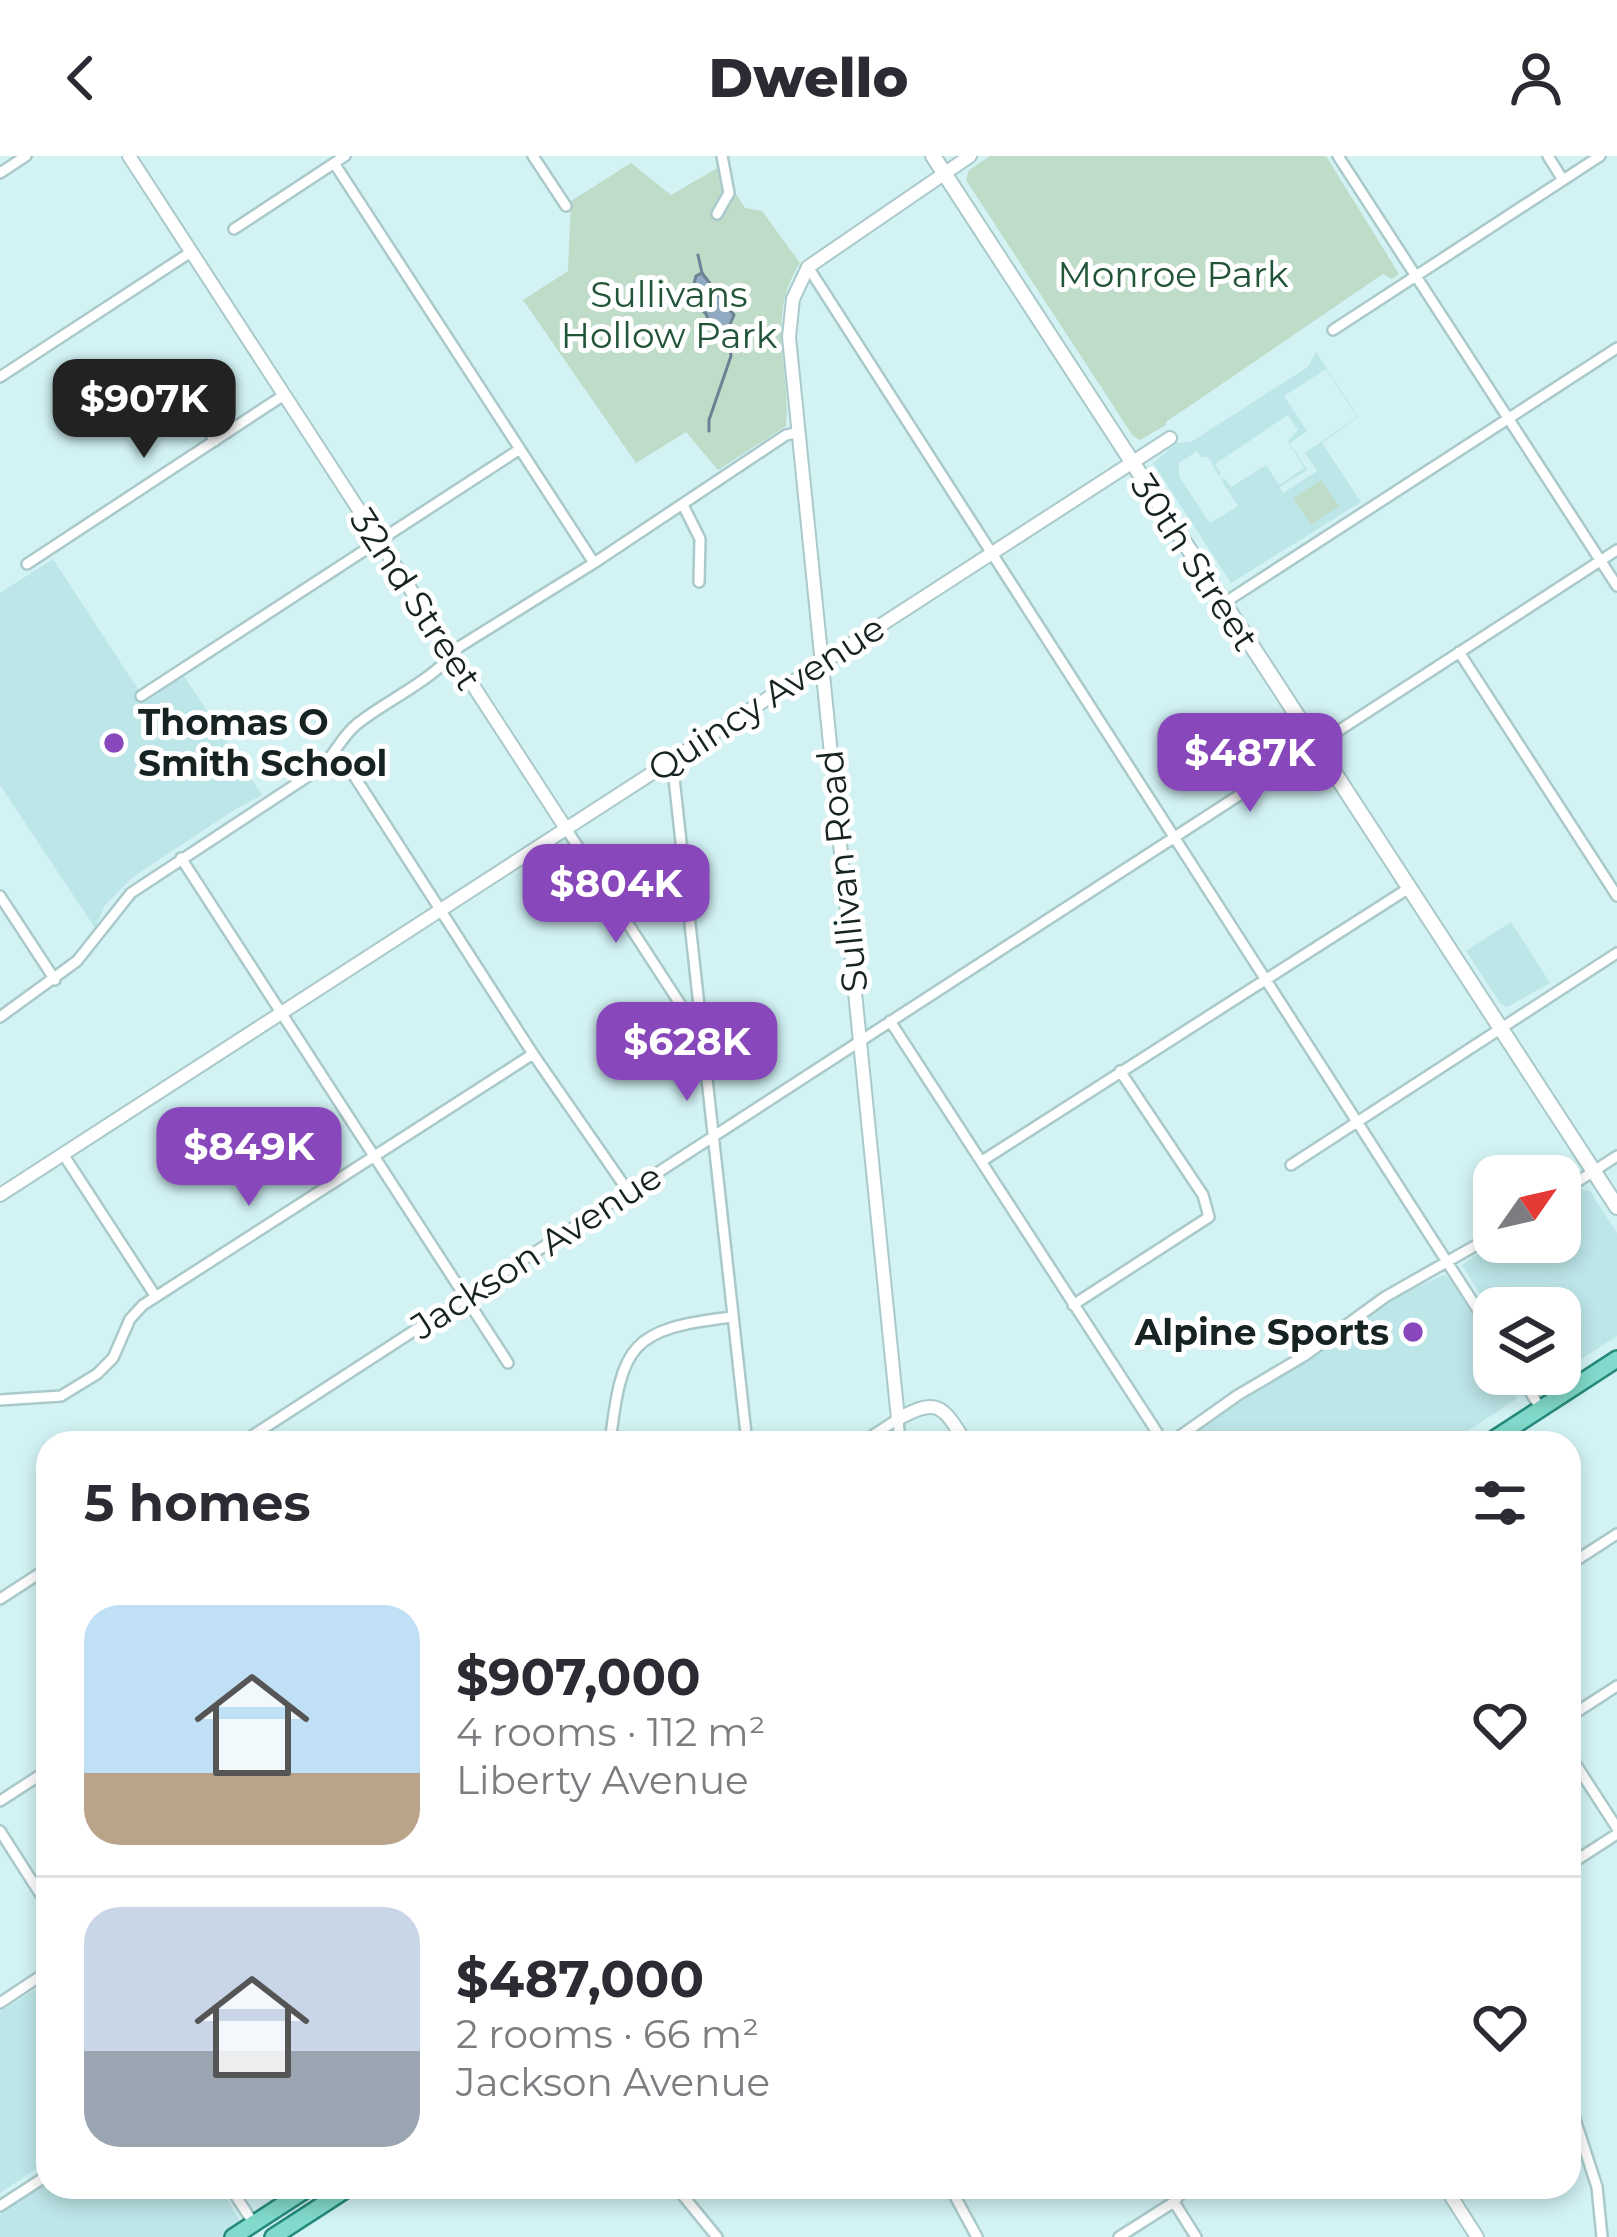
<!DOCTYPE html>
<meta charset="utf-8">
<style>
:root{--surface:#fff;--page:#f7f7f7;--text:#2b2b33;--muted:#7c7c81;--line:#e1e1e2;--accent:#8947bc}
body{margin:0;font-family:Montserrat,sans-serif;background:var(--page);color:var(--text);height:100vh;display:flex;flex-direction:column;font-size:45px;white-space:nowrap}
*{box-sizing:border-box;margin:0}
p{font-size:39px;color:var(--muted)}
.icon{flex:none;width:66px;height:66px;fill:none;stroke:currentColor;stroke-width:2;stroke-linecap:round;stroke-linejoin:round}
.map{position:relative;flex:1;overflow:hidden}
.details{position:absolute;left:36px;top:1275px;width:1545px;height:768px;display:flex;flex-direction:column;background:var(--surface);border-radius:36px;box-shadow:0 6px 18px #0003}
.details>*{flex:none}
.needle{width:78px;rotate:56deg}
.fabs{position:absolute;left:1473px;top:999px;display:grid;gap:24px}
.fabs a{display:grid;place-items:center;width:108px;height:108px;border-radius:24px;background:var(--surface);box-shadow:0 6px 18px #0003;font-size:60px}
.price{position:absolute;translate:-50% -102px;padding:0 27px;border-radius:24px;background:var(--accent);color:#fff;font-size:39px;line-height:78px;filter:drop-shadow(0 3px 6px #0008)}
.price::after{content:'';position:absolute;left:50%;top:72px;width:36px;height:27px;margin-left:-18px;background:inherit;clip-path:polygon(0 0,100% 0,50% 100%)}
.price.current{background:#222;color:#fff}
ul{padding:0;list-style:none}
li{display:flex;align-items:center;gap:36px;height:300px;padding:0 48px}
li+li{border-top:3px solid var(--line)}
li span{display:grid;place-items:center;flex:none;width:336px;height:240px;border-radius:36px;color:#555}
li>.icon{margin-inline-start:auto}
span .icon{width:144px;height:144px;fill:#fffc;stroke-width:1}
li b{font-size:51px}
h2{display:flex;justify-content:space-between;align-items:center;height:144px;padding:0 48px;font-size:51px}
header{display:flex;justify-content:space-between;align-items:center;height:156px;padding:0 48px;background:var(--surface);font-size:54px;font-weight:800}
.map>svg:first-child{display:block}
</style>
<header><svg class="icon" aria-label="back" viewBox="0 0 24 24"><path d="M15 5l-7 7 7 7"/></svg>Dwello<svg class="icon" aria-label="person" viewBox="0 0 24 24"><circle cx="12" cy="8" r="4"/><path d="M4 21q1-7 8-7t8 7"/></svg></header>
<div class="map">
<svg width="1617" height="2081" viewBox="0 0 1617 2081">
<rect width="100%" height="100%" fill="#d2f2f4"/>
<path fill="#bde6e8" fill-rule="evenodd" d="M 1316,196 L 1358,261 L 1322,287 L 1361,346 L 1231,427 L 1153,307 L 1177,287 L 1191,286 L 1308,211 ZM 1326,213 L 1357,261 L 1305,297 L 1317,315 L 1283,337 L 1280,331 L 1307,314 L 1290,287 L 1307,275 L 1284,240 ZM 1288,259 L 1298,274 L 1288,285 L 1304,312 L 1279,329 L 1266,309 L 1231,331 L 1224,322 L 1221,324 L 1238,350 L 1212,366 L 1208,365 L 1179,320 L 1179,307 L 1197,295 L 1201,301 L 1208,301 L 1219,320 L 1221,318 L 1215,308 Z
M 53,403 L 145,544 L 184,520 L 262,639 L 234,654 L 133,721 L 105,749 L 95,772 L 0,629 L 0,437 Z
M 1511,766 L 1550,827 L 1507,851 L 1501,848 L 1466,795 Z
M 1578,1032 L 1590,1035 L 1617,1077 L 1617,1180 L 1560,1217 L 1560,1152 L 1494,1152 L 1494,1161 L 1462,1109 L 1495,1086 L 1560,1086 L 1560,1044 Z
M 1444,1119 L 1449,1122 L 1494,1191 L 1494,1218 L 1511,1218 L 1519,1234 L 1515,1244 L 1449,1287 L 1176,1287 L 1314,1199 L 1390,1143 Z
M 48,1825 L 48,2005 L 0,2037 L 0,1856 Z
M 48,2025 L 48,2031 L 220,2031 L 241,2067 L 224,2081 L 0,2081 L 0,2056 Z"/>
<path fill="#bfdcc9" d="M 990,0 L 1326,0 L 1399,118 L 1392,123 L 1383,118 L 1166,266 L 1166,269 L 1140,284 L 1133,280 L 966,24 L 969,14 Z
M 631,7 L 671,39 L 719,11 L 745,52 L 762,55 L 800,107 C 765,161 791,212 786,270 L 718,314 L 686,276 L 636,307 L 523,144 L 568,115 L 571,45 Z
M 1321,324 L 1339,350 L 1311,369 L 1293,342 Z"/>
<path fill="#90abc1" stroke="#6c8292" stroke-width="3" d="M 702,117 L 734,159 L 727,175 L 712,174 L 706,158 L 690,142 L 696,120 Z"/>
<g fill="none" stroke-linecap="round" stroke-linejoin="round">
<path stroke="#6c8292" stroke-width="3" d="M 698,99 L 702,117
M 709,275 L 709,264 L 731,200 L 727,175"/>
<g stroke="#aac9ca" stroke-width="14">
<path id="minor" d="M 533,0 L 566,50
M 1338,0 L 1617,430
M 1548,0 L 1563,24
M 334,7 L 594,407
M 0,17 L 26,0
M 717,58 L 729,37 L 722,0
M 234,73 L 345,0
M 808,111 L 1494,1179
M 1333,174 L 1600,0
M 169,213 L 215,285
M 0,221 L 191,96
M 683,349 L 700,383 L 699,426
M 27,408 L 284,239
M 1224,447 L 1617,192
M 1459,496 L 1617,740
M 141,540 L 520,293
M 335,600 L 344,604 L 533,898 L 628,1035
M 672,604 L 747,1287
M 565,671 L 703,883
M 181,702 L 508,1207
M 0,740 L 55,824
M 0,861 L 77,805 L 131,737 L 319,613 C 335,599 341,581 357,568 C 390,542 433,525 459,491 L 594,407 L 786,279 L 796,277
M 890,865 L 1164,1287
M 63,998 L 156,1141
M 982,1005 L 1409,732
M 1291,1009 L 1617,797
M 1560,1037 L 1617,1000
M 1073,1149 L 1209,1061 L 1203,1039 L 1120,915
M 1519,1218 L 1541,1253
M 0,1244 L 61,1240 L 97,1218 L 113,1202 L 130,1163 L 143,1149 L 533,898
M 241,1287 L 1617,394
M 610,1287 C 622,1188 630,1173 732,1161
M 861,1287 L 898,1263 L 900,1287
M 1170,1287 L 1238,1239 L 1304,1200 L 1385,1141 L 1494,1079
M 1569,1409 L 1617,1378
M 0,1443 L 48,1412
M 1569,1561 L 1617,1530
M 1569,1598 L 1617,1672
M 0,1645 L 48,1614
M 0,1675 L 48,1750
M 1569,1709 L 1617,1678
M 0,1847 L 48,1815
M 1569,1945 L 1597,2031 L 1602,2081
M 230,2031 L 254,2068
M 676,2031 L 717,2081
M 950,2031 L 977,2081
M 1174,2046 L 1196,2081
M 0,2050 L 48,2019
M 1119,2081 L 1174,2046 L 1186,2031"/>
</g>
<g stroke="#aac9ca" stroke-width="16">
<path id="tertiary" d="M 129,0 L 565,671
M 0,1039 L 1170,282
M 966,1287 C 943,1251 939,1240 898,1263 L 789,181 L 793,143 L 808,111 L 970,0
M 1445,2031 L 1477,2081"/>
</g>
<g stroke="#aac9ca" stroke-width="18">
<path id="secondary" d="M 933,0 L 1617,1051"/>
</g>
<g stroke="#258a7a" stroke-width="20">
<path id="primary" d="M 1488,1287 L 1617,1203
M 233,2081 L 310,2031
M 273,2081 L 350,2031"/>
</g>
<use href="#minor" stroke="#fff" stroke-width="9"/>
<use href="#tertiary" stroke="#fff" stroke-width="12"/>
<use href="#secondary" stroke="#fff" stroke-width="14"/>
<use href="#primary" stroke="#81dacb" stroke-width="15"/>
</g>
<g fill="#8947bc" stroke="#fff" stroke-width="4.5">
<circle cx="114" cy="587" r="12"/>
<circle cx="1413" cy="1176" r="12"/>
</g>
<g text-anchor="middle" stroke-width="10" stroke-linejoin="round" paint-order="stroke">
<g font-size="36" fill="#215438" stroke="#fff">
<text x="1173" y="131">Monroe Park</text>
<text x="669" y="151">Sullivans<tspan x="669" dy="41">Hollow Park</tspan></text>
</g>
<g font-size="36" fill="#172323" stroke="#fff">
<text transform="translate(1195 406) rotate(57)" y="13">30th Street</text>
<text transform="translate(416 443) rotate(57)" y="13">32nd Street</text>
<text transform="translate(766 542) rotate(-33)" y="13">Quincy Avenue</text>
<text transform="translate(842 715) rotate(-96)" y="13">Sullivan Road</text>
<text transform="translate(536 1095) rotate(-33)" y="13">Jackson Avenue</text>
</g>
<g font-size="36" font-weight="bold" fill="#172323" stroke="#fff" text-anchor="start">
<text x="138" y="579">Thomas O<tspan x="138" dy="41">Smith School</tspan></text>
<text x="1389" y="1189" text-anchor="end">Alpine Sports</text>
</g>
</g>
</svg>
<div class="fabs">
<a><svg class="needle" viewBox="-14 -14 28 28"><path d="M0-13l5 13h-10z" fill="#e53935"/><path d="M0 13l5-13h-10z" fill="#7c7c81"/></svg></a>
<a><svg class="icon" aria-label="layers" viewBox="0 0 24 24"><path d="M12 4l9 5-9 5-9-5zM3 14l9 5 9-5"/></svg></a>
</div>
<b class="price current" style="left:144px;top:305px">$907K</b>
<b class="price" style="left:1250px;top:659px">$487K</b>
<b class="price" style="left:616px;top:790px">$804K</b>
<b class="price" style="left:687px;top:948px">$628K</b>
<b class="price" style="left:249px;top:1053px">$849K</b>
<section class="details">
<h2>5 homes<svg class="icon" aria-label="filters" viewBox="0 0 24 24"><path d="M4 7h16M4 17h16"/><circle cx="9" cy="7" r="2"/><circle cx="15" cy="17" r="2"/></svg></h2>
<ul>
<li><span style="background:linear-gradient(#bfe0f5 70%,#b9a48a 0)"><svg class="icon" aria-label="home" viewBox="0 0 24 24"><path d="M3 11l9-7 9 7M6 9v11h12V9"/></svg></span><div><b>$907,000</b><p>4 rooms · 112 m²</p><p>Liberty Avenue</p></div><svg class="icon" aria-label="heart" viewBox="0 0 24 24"><path d="M12 20l-8-8c-3-5 5-10 8-4 3-6 11-1 8 4z"/></svg></li>
<li><span style="background:linear-gradient(#c9d6e8 60%,#9aa5b1 0)"><svg class="icon" aria-label="home" viewBox="0 0 24 24"><path d="M3 11l9-7 9 7M6 9v11h12V9"/></svg></span><div><b>$487,000</b><p>2 rooms · 66 m²</p><p>Jackson Avenue</p></div><svg class="icon" aria-label="heart" viewBox="0 0 24 24"><path d="M12 20l-8-8c-3-5 5-10 8-4 3-6 11-1 8 4z"/></svg></li>
</ul>
</section>
</div>
